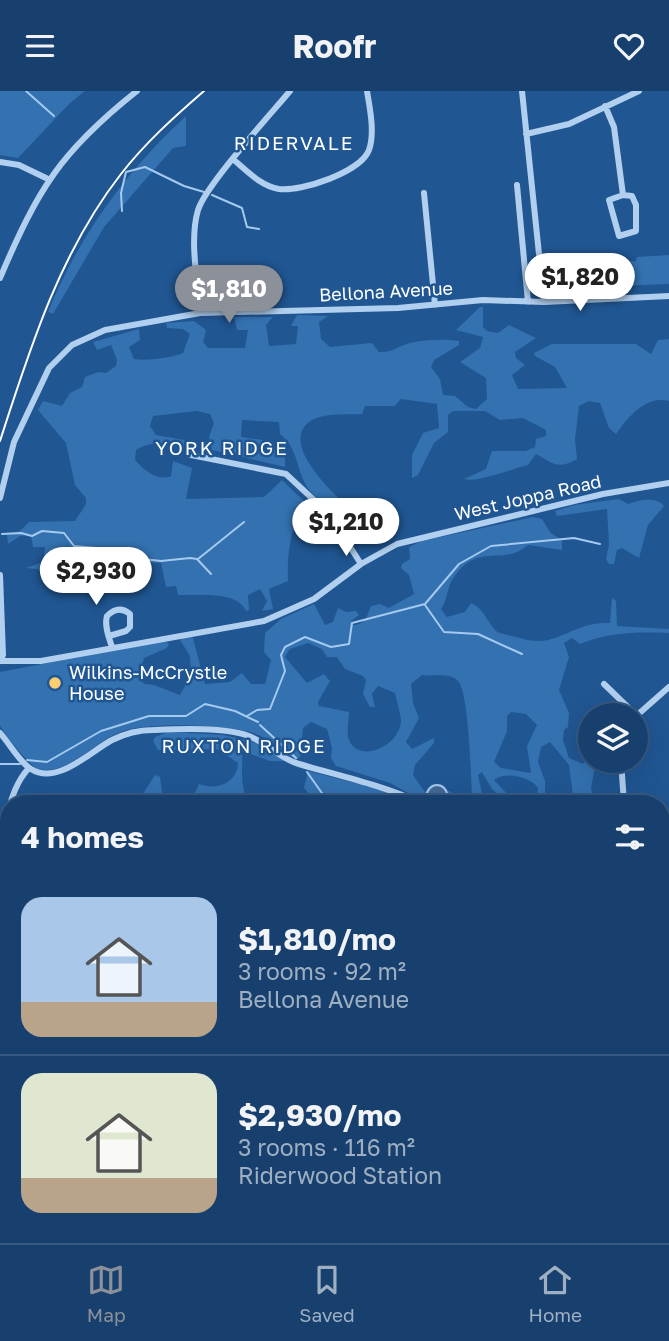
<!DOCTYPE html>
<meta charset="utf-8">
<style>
:root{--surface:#18406e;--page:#214773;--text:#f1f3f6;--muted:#9fafc2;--line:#365981;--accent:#8c9099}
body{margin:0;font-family:"Golos Text",sans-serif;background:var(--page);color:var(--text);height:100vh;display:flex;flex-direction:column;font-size:26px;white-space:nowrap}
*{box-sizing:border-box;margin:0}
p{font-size:23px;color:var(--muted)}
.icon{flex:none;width:38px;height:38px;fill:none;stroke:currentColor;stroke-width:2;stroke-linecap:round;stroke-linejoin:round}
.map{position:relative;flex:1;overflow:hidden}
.details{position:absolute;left:0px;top:704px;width:670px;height:450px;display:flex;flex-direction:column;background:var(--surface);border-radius:28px 28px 0 0;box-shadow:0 7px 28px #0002,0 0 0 2px var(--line)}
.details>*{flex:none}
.fabs{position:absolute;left:578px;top:612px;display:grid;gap:14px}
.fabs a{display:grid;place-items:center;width:70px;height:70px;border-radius:50%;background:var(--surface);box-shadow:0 7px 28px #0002,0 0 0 2px var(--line);font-size:35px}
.price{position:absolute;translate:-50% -60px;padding:0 16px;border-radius:24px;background:#fff;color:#222;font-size:23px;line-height:46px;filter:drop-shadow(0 2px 4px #0008)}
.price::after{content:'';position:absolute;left:50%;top:42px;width:21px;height:16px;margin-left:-10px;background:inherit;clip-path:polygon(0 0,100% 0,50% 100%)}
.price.current{background:var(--accent);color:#fff}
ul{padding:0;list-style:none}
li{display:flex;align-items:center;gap:21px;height:175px;padding:0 21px}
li+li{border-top:2px solid var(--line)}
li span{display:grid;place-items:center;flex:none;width:196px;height:140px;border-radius:21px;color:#555}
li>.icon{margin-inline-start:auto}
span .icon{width:84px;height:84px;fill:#fffc;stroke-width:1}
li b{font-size:30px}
h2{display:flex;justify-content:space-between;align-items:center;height:84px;padding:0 21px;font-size:30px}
header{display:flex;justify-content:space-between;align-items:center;height:91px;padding:0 21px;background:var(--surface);font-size:32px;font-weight:700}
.tabs{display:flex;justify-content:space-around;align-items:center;height:98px;border-top:2px solid var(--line);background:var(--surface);font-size:19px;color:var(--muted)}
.tabs a{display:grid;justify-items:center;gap:4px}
.tabs .current{color:var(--accent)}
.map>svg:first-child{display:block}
</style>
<header><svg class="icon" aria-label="menu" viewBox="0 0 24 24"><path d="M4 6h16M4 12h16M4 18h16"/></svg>Roofr<svg class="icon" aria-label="heart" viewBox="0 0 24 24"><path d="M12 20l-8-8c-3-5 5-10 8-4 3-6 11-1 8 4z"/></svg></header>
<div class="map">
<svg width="669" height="1152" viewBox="0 0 669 1152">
<rect width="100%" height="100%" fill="#205692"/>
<path fill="#3371b0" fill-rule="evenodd" d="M 0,0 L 85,0 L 70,12 L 18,67 L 0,64 Z
M 186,25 L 186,55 L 173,57 L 104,136 L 53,223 L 48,221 C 79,145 126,80 186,25 Z
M 669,164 L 669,193 L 617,195 L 616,171 L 636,170 L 637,166 Z
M 480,216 L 483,216 L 483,236 L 487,240 L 498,242 L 509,234 L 536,247 L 515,261 L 516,267 L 525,274 L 512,284 L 518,298 L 567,297 L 555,276 L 535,265 L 534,262 L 552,253 L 636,253 L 651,263 L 658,249 L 669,248 L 669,310 C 646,304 628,326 616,343 L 609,337 L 600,312 L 589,310 L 579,315 L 575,348 L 577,368 C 556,380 552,371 536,363 L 528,374 C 511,378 478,392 464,388 L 486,378 L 492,360 L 526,360 L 535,356 L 536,348 L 546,345 L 546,339 L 523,327 L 500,329 L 485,320 L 453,320 L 448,324 L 448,341 L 434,352 L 418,384 L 412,387 L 412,364 L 423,342 L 439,337 L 437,313 L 401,308 L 395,315 L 365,315 L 362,323 C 346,324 321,321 308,332 C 281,355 334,403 349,417 L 342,420 C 287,401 308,365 280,343 L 279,331 L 242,329 L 241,346 L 263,349 L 264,354 L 274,356 L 285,367 L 285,376 L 212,359 L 209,346 L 214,332 L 210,323 L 196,320 L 153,325 L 150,335 L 156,344 L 184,349 L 195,355 C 177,355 152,347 136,359 L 135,369 C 144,379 158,391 171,385 L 173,370 L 192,377 L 186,408 L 264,406 L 282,389 L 313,419 L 307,426 L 297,428 C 289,447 287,469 288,490 L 269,498 L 273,518 L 262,520 L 267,510 L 260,498 L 248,504 L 249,519 L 246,520 C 237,499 199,505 178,504 L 176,495 L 166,496 L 161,472 L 107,471 L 99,465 L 80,477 L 69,464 L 64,464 L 56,473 L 55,500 L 48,498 L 45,479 L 26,477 L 43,471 L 45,456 L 33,456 L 31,444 L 20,445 L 8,453 L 7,444 L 20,440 L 29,431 L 75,430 L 86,413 L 86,407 L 75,394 L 66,352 L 38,319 L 43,310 L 62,315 L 70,302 L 82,296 L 85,286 L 98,281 L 106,282 L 116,275 L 117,269 L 111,254 L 97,259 L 93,251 L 139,238 L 140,249 L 129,256 L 134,268 C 145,270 172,267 183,262 L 190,243 L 183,238 L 167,237 L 166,232 L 194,230 L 206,239 L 203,251 L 208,257 L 245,257 L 248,239 L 237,239 L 234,226 L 273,226 L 266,234 L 269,255 L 296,253 L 298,235 L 291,235 L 297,224 L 328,225 L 319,231 L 321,248 L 330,256 L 372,252 L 379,261 C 393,262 398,255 410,252 C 427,248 442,248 459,250 L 459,254 L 434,269 L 431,276 L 440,288 L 443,304 L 455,305 L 468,316 L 476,318 L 487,308 L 486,287 L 460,271 L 480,257 L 483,246 L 456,239 Z
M 619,408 L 628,413 C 639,409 656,405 664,415 L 648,434 L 639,467 L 622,457 L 617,459 L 614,473 L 609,473 L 606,468 L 609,453 L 607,418 L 557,425 L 555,420 L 574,414 Z
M 533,426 L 542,428 L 550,441 L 562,450 L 562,459 L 528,454 C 504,476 478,450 454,486 C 447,495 448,508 441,518 L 447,526 L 465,521 L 471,512 C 485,517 491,540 500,542 C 514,545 534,553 548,549 C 573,542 583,531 610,532 L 612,507 L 616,510 L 617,535 L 669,538 L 669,542 C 637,541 609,541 580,553 L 572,547 L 564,552 L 569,566 L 559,599 L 569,622 L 568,636 L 564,639 L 563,649 L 569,667 L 583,673 L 589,664 L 590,670 L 596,671 L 591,697 L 594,712 L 580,712 L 573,704 L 569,674 L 550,651 L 541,656 L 538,671 L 545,690 L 545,712 L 536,712 L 538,697 C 530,685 505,680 494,689 L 516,712 L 508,712 L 492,698 L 482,681 L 478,684 L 484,712 L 426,712 L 390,692 L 336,675 L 331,667 L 332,657 L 327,638 L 311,631 L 303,637 L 300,666 L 296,669 C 282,659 266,645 250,641 C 222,634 145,630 118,642 C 94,652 66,685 38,678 C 31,676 2,641 0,634 C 0,619 0,597 0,581 L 165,550 L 169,553 L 167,557 L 144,567 L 139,585 L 144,593 L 154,594 L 180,604 L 191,584 L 190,565 L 180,549 L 188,545 L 193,547 L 205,593 L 230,591 L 242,582 L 251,593 L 265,593 L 271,569 L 264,561 L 265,542 L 281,528 L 314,513 L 325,534 L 333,531 L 338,517 L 346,521 L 356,520 L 359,524 L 351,530 L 352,534 C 366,534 367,525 371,515 L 380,513 L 389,517 L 414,503 L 409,484 L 401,477 L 402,473 L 410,468 L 409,456 L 422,450 ZM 308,552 L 322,558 L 327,566 L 337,566 L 345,578 L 363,585 L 366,589 L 363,603 L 370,616 L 375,616 L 372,603 L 378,595 L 395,602 C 396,607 401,625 401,629 C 401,654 360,674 349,649 C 346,643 349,629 349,621 L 319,615 L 318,611 L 330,590 L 324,583 L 307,592 L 285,566 L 290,558 ZM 422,584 C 433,586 449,581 458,590 C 469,601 471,688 472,708 L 468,710 C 454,704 447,696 430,696 L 425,701 L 413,684 L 415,674 L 434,652 L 434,647 L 412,658 L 406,651 L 419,627 L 413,612 L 411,593 ZM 511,621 L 526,623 L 537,634 L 527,655 L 531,682 L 501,677 L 494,671 L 507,640 L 507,625 Z
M 168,641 L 223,644 L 252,650 L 285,670 L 270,670 L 242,660 C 243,676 240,691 246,706 L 270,710 L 284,707 L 289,710 L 183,712 L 191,710 L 199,693 C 217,700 237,692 238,672 L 217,658 L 158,659 L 153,650 L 155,646 Z
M 308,680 L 379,698 L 416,712 L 317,712 L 304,697 Z
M 155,684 L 160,686 L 163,708 L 174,712 L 137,712 Z
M 662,1121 L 669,1122 L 669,1141 L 663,1152 L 625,1152 L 628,1145 L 662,1144 Z
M 335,1145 L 354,1145 L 362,1152 L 371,1149 L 373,1145 L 386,1145 L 396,1152 L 350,1152 Z"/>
<path fill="#426993" stroke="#a5caef" stroke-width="2" d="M427 704a10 10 0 1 1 20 0a10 10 0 1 1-20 0Z"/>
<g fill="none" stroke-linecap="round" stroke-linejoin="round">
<path stroke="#a5caef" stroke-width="2" d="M 26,0 L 54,25
M 212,104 L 242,117 L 247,136 L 259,138
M 122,120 L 121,102 L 126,81 L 145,76 L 184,95 L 204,101
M 2,443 L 21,442 L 32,445 L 42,440 L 64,442 L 74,455 L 106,458 L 116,465 L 161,470 L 190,467 L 197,468 L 211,483
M 198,468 L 244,431
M 425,514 L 444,541 L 478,543 L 522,563
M 247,625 L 257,619 L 270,618 L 285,580 L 281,564 L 285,556 L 305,546 L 331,556 L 349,553 L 352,532 L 425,513 L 459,473 L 491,455 L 574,447 L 600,453
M 260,634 L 296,667
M 27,669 L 47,671 L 101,640 L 149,625 L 186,625 L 205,613 L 235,620 L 258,631
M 0,673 L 20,673
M 307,681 L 329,712
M 0,942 L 9,942
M 277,1152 L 284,1144"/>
<path stroke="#b1cfee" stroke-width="6" d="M 522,0 L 544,211
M 605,15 L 614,36 L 623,104
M 526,43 L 569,33 L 639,0
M 234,69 C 247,80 261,95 279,98 C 301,101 361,81 369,59 C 375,42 370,18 367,0
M 0,71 L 19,74 L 48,88
M 517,94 L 528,211
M 424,102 L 435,214
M 623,104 L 632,105 L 636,114 L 636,140 L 619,145 L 609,109 Z
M 0,187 C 38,98 60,61 137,0
M 200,222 C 198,190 189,150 198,119 C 206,94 270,24 290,0
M 191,364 L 286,383 L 329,423 L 361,473
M 0,407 L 14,351 L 49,277 L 72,254 L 105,239 L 200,222 L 398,217 L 483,209 L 544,211 L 669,205
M 0,484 L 3,564 L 0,570
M 109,545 L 126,540 L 130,536 L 130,523 C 122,516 114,518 107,525 C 104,534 109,547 112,556
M 0,570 L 41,570 L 264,530 L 314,508 L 361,473 L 397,453 L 603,403 L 669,392
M 604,593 L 636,624
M 635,626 L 669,596
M 0,642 C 10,653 19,671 31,678 C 57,695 91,660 112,649 C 124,643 140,639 153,639 C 179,638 225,636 249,645 C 267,652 280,668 299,673 C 340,685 382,694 421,712
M 621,670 L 624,712
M 662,764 L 669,766
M 0,815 C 2,774 0,707 29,677
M 0,998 L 9,999
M 662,1093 L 669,1096
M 0,1104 L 9,1103
M 57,1144 L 58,1152
M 184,1152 L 234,1147 L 265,1152"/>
<path stroke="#fff" stroke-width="2" d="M 0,350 C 30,257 60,161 121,83 C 145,52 174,26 204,0"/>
</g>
<circle fill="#fbce72" stroke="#205692" stroke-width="2.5" cx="55" cy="592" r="7"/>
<g text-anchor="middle" stroke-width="5" stroke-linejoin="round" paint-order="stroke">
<g font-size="18" fill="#fff" stroke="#205692">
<text transform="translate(386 201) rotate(-3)" y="6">Bellona Avenue</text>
<text transform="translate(528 407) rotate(-13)" y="6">West Joppa Road</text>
</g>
<g font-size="18" fill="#fff" stroke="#205692" text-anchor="start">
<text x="69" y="588">Wilkins-McCrystle<tspan x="69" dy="21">House</tspan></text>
</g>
<g font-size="19" letter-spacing="2" fill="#fff" stroke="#205692">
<text x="294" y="59">RIDERVALE</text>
<text x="222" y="364">YORK RIDGE</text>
<text x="244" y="662">RUXTON RIDGE</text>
</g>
</g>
</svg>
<div class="fabs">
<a><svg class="icon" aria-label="layers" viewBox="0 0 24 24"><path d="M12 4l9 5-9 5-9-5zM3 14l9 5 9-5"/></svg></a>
</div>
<b class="price" style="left:580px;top:222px">$1,820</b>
<b class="price current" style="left:229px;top:234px">$1,810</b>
<b class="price" style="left:346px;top:467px">$1,210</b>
<b class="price" style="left:96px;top:516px">$2,930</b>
<section class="details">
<h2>4 homes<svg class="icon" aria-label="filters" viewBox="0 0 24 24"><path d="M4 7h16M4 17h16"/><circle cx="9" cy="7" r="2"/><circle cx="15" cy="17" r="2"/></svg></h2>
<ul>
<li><span style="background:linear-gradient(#a9c7e8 75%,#b9a48a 0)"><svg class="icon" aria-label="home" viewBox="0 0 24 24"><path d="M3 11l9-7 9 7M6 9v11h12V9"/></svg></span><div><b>$1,810/mo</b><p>3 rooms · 92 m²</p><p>Bellona Avenue</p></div></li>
<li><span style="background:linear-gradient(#dfe7d0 75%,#b9a48a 0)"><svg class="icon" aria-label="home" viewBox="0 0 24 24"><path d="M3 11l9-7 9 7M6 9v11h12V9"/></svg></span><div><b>$2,930/mo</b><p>3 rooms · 116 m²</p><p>Riderwood Station</p></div></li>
</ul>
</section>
</div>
<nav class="tabs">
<a class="current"><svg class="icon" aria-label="map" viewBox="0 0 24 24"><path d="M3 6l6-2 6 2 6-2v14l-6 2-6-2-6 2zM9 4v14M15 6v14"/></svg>Map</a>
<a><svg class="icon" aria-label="saved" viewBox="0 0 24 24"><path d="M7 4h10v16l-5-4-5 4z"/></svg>Saved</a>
<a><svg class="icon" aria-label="home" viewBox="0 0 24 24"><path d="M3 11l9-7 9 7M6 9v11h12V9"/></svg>Home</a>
</nav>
